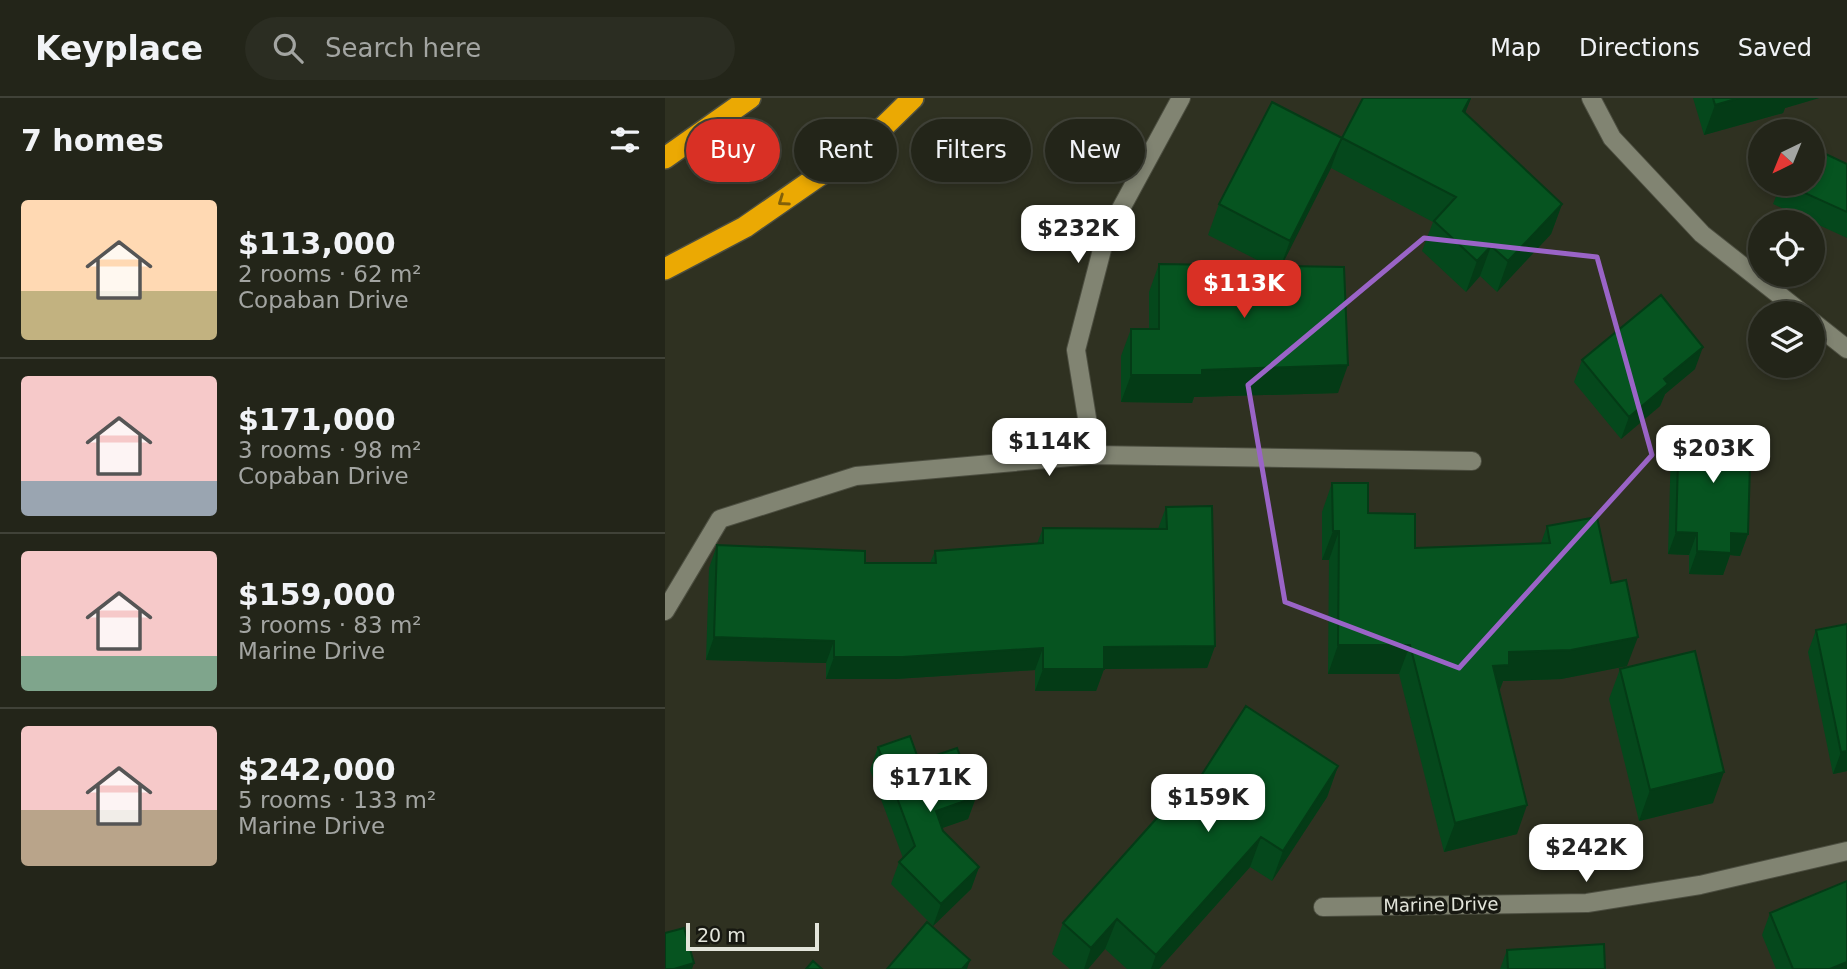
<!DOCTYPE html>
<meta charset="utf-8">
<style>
:root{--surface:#232519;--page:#2b2d22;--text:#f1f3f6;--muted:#a3a5a2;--line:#404238;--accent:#d93025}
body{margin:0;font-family:"DejaVu Sans",sans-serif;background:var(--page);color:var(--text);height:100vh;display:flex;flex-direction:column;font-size:26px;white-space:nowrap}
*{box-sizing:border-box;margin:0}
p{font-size:23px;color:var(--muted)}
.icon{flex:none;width:38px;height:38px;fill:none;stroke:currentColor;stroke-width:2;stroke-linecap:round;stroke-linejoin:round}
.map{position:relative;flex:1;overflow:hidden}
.panel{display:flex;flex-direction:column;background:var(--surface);width:665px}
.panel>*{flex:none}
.hud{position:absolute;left:21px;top:21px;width:665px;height:63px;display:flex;gap:14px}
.needle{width:46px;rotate:223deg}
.controls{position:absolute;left:1083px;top:21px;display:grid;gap:14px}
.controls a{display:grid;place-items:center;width:77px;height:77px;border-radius:50%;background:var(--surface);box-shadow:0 4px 10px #0003,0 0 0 2px var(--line);font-size:35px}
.scale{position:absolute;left:21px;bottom:18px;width:133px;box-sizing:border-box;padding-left:7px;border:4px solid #e3e5db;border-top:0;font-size:19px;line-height:24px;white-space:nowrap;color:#e3e5db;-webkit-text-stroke:5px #171811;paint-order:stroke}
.price{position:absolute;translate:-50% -60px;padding:0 16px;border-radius:14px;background:#fff;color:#222;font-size:23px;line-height:46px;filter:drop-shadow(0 2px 4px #0008)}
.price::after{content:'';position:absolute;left:50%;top:42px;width:21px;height:16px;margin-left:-10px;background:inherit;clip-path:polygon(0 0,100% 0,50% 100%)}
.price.on{background:var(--accent);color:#fff}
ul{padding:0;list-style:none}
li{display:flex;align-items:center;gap:21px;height:175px;padding:0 21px}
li+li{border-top:2px solid var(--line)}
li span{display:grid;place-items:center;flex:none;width:196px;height:140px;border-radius:7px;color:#555}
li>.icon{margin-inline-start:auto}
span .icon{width:84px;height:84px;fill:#fffc;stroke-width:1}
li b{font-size:30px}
h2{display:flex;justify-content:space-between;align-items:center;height:84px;padding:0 21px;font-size:30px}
.pill{padding:0 24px;border-radius:32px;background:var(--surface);box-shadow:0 4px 10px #0003,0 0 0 2px var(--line);font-size:24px;line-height:63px}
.pill.on{background:var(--accent);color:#fff}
header{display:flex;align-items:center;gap:42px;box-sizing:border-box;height:98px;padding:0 35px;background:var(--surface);border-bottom:2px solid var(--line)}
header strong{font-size:33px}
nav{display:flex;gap:38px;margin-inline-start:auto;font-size:24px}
.search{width:490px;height:63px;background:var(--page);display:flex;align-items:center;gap:18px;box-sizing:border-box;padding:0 24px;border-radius:38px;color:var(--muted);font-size:26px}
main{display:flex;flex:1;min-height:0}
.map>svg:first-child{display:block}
</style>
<header>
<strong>Keyplace</strong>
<div class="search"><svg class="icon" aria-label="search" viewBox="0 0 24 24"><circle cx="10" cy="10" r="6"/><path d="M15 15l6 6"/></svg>Search here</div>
<nav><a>Map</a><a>Directions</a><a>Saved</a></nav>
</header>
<main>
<section class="panel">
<h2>7 homes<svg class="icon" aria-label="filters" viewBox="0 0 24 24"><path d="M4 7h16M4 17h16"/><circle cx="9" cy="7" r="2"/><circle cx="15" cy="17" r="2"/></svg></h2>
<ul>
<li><span style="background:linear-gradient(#ffd9b3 65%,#c2b280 0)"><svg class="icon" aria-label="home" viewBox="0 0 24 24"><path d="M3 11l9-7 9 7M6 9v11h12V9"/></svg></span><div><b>$113,000</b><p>2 rooms · 62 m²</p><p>Copaban Drive</p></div></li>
<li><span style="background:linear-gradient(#f6c9c9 75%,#9aa5b1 0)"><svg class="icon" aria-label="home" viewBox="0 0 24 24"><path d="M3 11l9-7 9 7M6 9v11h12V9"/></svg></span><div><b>$171,000</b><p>3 rooms · 98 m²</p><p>Copaban Drive</p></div></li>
<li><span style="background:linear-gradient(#f6c9c9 75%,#7fa58c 0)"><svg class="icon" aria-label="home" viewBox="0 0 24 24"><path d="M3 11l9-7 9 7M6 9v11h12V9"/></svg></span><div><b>$159,000</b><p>3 rooms · 83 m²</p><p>Marine Drive</p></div></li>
<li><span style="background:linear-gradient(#f6c9c9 60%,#b9a48a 0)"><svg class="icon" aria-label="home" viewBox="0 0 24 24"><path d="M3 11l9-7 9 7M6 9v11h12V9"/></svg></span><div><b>$242,000</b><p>5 rooms · 133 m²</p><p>Marine Drive</p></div></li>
</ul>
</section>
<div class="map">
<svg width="1182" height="871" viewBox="0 0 1182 871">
<rect width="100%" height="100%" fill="#2f3121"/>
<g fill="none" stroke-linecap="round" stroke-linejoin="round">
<g stroke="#4c4e40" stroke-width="20">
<path id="minor" d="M 926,0 L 947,40 L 1037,136 L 1137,215
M 1148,224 L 1182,251
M 428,357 L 411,252 L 440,140 L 516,0
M 0,513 L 55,421 L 191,378 L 428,357 L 807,363
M 658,809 L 922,805 L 1035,787 L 1182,753"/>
</g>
<g stroke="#4c4e40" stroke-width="24">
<path id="highway" d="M 0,60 L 85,0
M 0,171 L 80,129 L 204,43 L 248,0"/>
</g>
<use href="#minor" stroke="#818472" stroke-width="18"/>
<use href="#highway" stroke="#eba903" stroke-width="21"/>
</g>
<path fill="#05481c" d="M 698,0 L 806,0 L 800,15 L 897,106 L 886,136 L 832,194 L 815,178 L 801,194 L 757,153 L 768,124 L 666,70 L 616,168 L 673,295 L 529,299 L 527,305 L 456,304 L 456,258 L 466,231 L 484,231 L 484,194 L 494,166 L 604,168 L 543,137 L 554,106 L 677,40 Z
M 1028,0 L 1154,0 L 1120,10 L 1118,15 L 1039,37 Z
M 1182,66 L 1182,140 L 1108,106 L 1116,86 L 1148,86 Z
M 917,262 L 1030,271 L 1000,296 L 995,308 L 956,341 L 909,284 Z
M 1014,328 L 1083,436 L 1075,458 L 1065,457 L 1058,477 L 1024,476 L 1024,457 L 1003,456 L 1006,350 Z
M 667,385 L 703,415 L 750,450 L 876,445 L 882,428 L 962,568 L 896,581 L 838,583 L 834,594 L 852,736 L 779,754 L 734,576 L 663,576 L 664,462 L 657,462 L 657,414 Z
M 501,409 L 550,548 L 542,570 L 439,571 L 431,593 L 370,593 L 370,572 L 230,581 L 161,581 L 161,565 L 41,562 L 44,470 L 52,447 L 200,465 L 265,465 L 270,453 L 372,446 L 378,430 L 493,431 Z
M 1182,526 L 1182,673 L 1168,676 L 1143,554 L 1151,532 Z
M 955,571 L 1048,705 L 974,723 L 944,601 Z
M 213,649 L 254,663 L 311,699 L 303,721 L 277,730 L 278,733 L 314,769 L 306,791 L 268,828 L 226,786 L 234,764 L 238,760 L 205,672 Z
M 673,668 L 662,699 L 607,783 L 585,769 L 494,871 L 462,871 L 440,851 L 423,871 L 405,871 L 387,856 L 398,825 L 516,709 Z
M 1105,815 L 1182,871 L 1111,871 L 1097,837 Z
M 842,852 L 940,871 L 835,871 Z"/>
<path fill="#043b16" d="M 805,0 L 806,0 L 796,25 L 798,13 Z
M 1074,0 L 1154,0 L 1120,10 L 1118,15 L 1039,37 L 1050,7 Z
M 677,40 L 666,70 L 614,173 L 625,143 Z
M 897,106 L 886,136 L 832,194 L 843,163 Z
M 826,148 L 815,178 L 801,194 L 812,163 Z
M 1038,249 L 1030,271 L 1000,296 L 995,308 L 956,341 L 964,319 L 999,281 Z
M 683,267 L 673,295 L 529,299 L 527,305 L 456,304 L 466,277 L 537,272 Z
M 668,433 L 674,433 L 664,462 L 657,462 Z
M 1011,434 L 1032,435 L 1024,457 L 1003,456 Z
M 1066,435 L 1083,436 L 1075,458 L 1065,457 L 1058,477 L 1024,476 L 1032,453 Z
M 49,539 L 169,543 L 161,565 L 41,562 Z
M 973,539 L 962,568 L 896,581 L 838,583 L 833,596 L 828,568 L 844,554 Z
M 673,547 L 745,547 L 734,576 L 663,576 Z
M 550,548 L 542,570 L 439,571 L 431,593 L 370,593 L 378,571 L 439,549 Z
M 378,550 L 370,572 L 230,581 L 161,581 L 169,559 Z
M 1182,653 L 1182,673 L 1168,676 L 1176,654 Z
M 673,668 L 662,699 L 607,783 L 618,753 Z
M 1059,674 L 1048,705 L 974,723 L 985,692 Z
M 311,699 L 303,721 L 263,735 L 271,713 Z
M 862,707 L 852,736 L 779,754 L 790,725 Z
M 596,739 L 585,769 L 494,871 L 486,871 L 491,857 Z
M 314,769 L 306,791 L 268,828 L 276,806 Z
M 452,821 L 440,851 L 423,871 L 419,871 L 426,850 Z
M 305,862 L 302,871 L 297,871 Z
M 1182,864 L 1182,871 L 1165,871 Z
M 29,865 L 27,871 L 9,871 Z"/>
<path fill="#065420" stroke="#043b16" stroke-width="2" d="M 698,0 L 805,0 L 798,13 L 897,106 L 843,163 L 826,148 L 812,163 L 769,123 L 791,99 L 677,40 Z
M 1048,0 L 1074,0 L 1050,7 Z
M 607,4 L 677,40 L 625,143 L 554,106 Z
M 1148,50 L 1182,66 L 1182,114 L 1120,86 L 1148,86 Z
M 494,166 L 679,169 L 683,267 L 537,272 L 537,277 L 466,277 L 466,231 L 494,231 Z
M 996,197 L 1038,249 L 999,281 L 1003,286 L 964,319 L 917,262 Z
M 1014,328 L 1086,331 L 1083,436 L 1066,435 L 1066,455 L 1032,453 L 1032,435 L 1011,434 Z
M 667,385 L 703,385 L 703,415 L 750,416 L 750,450 L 885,445 L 882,428 L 932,419 L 946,485 L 961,482 L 973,539 L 906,552 L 844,554 L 844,567 L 828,568 L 862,707 L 790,725 L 745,547 L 673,547 L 674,433 L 668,433 Z
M 547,408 L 550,548 L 439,549 L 439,571 L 378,571 L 378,550 L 238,559 L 169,559 L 169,543 L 49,539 L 52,447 L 200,453 L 200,465 L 271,465 L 270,453 L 378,445 L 378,430 L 502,431 L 501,409 Z
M 1182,526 L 1182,653 L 1176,654 L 1151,532 Z
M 1030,553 L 1059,674 L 985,692 L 955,571 Z
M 581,608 L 673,668 L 618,753 L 596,739 L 491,857 L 452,821 L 426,850 L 398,825 L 508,702 L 516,709 Z
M 245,638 L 254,663 L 292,650 L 311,699 L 271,713 L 278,733 L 314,769 L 276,806 L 234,764 L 250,748 L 213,649 Z
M 1182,783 L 1182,864 L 1165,871 L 1128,871 L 1105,815 Z
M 262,824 L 305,862 L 297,871 L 222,871 Z
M 19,830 L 29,865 L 9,871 L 0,871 L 0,835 Z
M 939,846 L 940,871 L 843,871 L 842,852 Z
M 148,863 L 157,871 L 141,871 Z"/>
<defs><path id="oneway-chevron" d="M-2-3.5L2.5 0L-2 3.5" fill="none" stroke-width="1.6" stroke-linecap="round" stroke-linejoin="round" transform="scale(1.75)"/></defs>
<use stroke="#81600a" href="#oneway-chevron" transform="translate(118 103) rotate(145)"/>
<path fill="none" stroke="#9a64c7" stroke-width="5" stroke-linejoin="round" d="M 759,140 L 932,159 L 987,357 L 794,570 L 620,504 L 583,287 Z"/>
<g text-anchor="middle" stroke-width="7" stroke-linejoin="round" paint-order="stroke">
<g font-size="18" fill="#e3e5db" stroke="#171811">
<text transform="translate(776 807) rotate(-1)" y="6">Marine Drive</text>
</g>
</g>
</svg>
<div class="controls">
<a><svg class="needle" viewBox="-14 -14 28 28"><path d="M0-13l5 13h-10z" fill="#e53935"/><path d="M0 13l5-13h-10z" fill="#a3a5a2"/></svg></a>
<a><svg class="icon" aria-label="locate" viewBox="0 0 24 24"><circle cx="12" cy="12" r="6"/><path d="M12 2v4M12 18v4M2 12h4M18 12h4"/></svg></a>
<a><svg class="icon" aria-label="layers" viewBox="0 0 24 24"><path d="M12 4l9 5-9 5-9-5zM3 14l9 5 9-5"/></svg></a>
</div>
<div class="scale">20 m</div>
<b class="price" style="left:413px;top:167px">$232K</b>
<b class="price on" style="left:579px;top:222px">$113K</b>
<b class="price" style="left:384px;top:380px">$114K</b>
<b class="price" style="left:1048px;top:387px">$203K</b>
<b class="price" style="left:265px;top:716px">$171K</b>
<b class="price" style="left:543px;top:736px">$159K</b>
<b class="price" style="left:921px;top:786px">$242K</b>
<div class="hud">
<a class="pill on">Buy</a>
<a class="pill">Rent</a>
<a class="pill">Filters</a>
<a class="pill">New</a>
</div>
</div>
</main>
